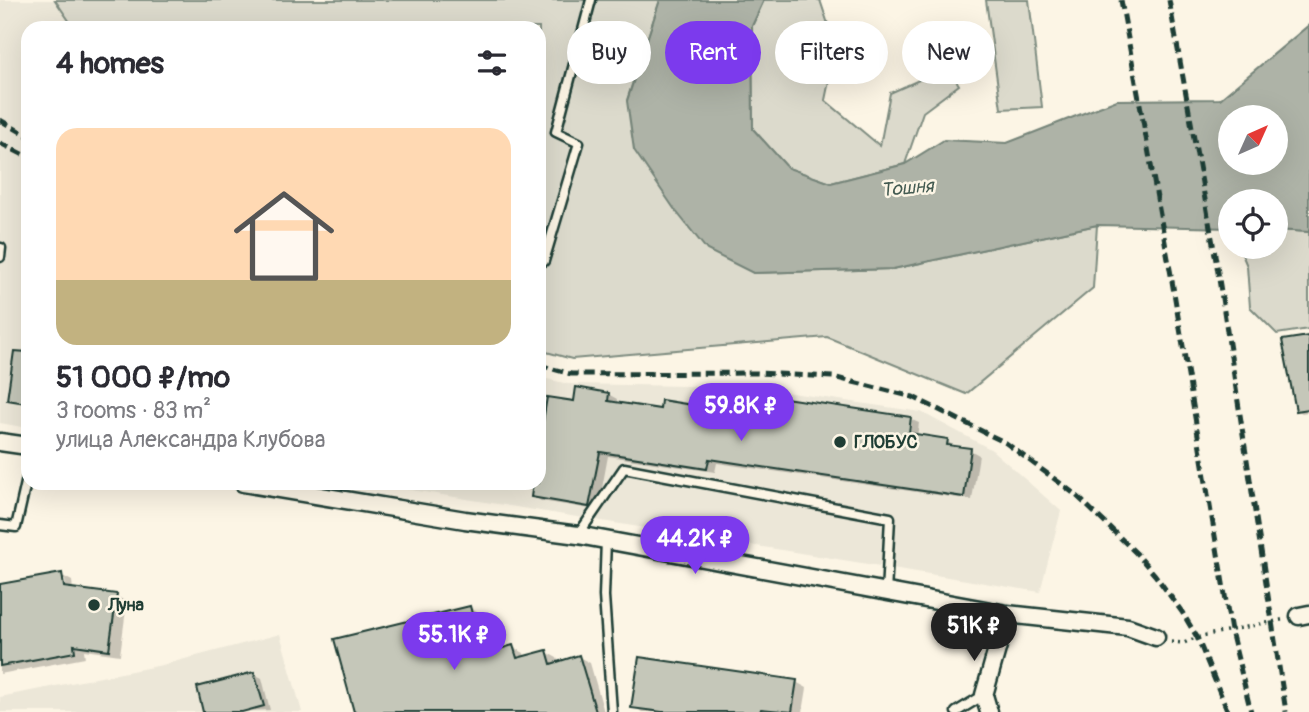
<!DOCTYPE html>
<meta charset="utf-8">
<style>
:root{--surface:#fff;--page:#f7f7f7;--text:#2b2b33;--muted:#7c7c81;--line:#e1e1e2;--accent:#7c3aed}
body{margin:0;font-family:Pangolin,sans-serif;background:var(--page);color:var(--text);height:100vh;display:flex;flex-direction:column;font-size:26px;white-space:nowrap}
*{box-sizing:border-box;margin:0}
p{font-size:23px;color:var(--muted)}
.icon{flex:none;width:38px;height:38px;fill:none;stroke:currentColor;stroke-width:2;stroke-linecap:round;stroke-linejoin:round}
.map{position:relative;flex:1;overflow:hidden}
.panel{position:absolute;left:21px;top:21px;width:525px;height:469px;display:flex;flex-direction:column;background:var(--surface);border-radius:21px;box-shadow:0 7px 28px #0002}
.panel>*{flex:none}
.guide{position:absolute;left:567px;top:21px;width:637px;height:63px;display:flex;gap:14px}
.needle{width:46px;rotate:45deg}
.fabs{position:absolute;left:1218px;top:105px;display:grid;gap:14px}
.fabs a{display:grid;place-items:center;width:70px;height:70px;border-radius:50%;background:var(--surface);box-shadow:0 7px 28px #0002;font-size:35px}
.price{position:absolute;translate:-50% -60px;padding:0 16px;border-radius:24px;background:var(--accent);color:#fff;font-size:23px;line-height:46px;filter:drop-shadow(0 2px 4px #0008)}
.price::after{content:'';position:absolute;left:50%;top:42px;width:21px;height:16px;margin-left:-10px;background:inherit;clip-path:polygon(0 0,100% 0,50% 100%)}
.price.current{background:#222;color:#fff}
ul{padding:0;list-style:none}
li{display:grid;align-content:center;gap:14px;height:371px;padding:0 35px}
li+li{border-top:2px solid var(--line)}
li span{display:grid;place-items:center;height:217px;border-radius:21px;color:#555}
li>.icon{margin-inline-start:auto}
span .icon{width:126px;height:126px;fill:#fffc;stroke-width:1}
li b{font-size:30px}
h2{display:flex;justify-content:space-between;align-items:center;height:84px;padding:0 35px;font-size:30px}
.chip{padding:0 24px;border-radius:32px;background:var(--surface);box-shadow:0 7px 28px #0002;font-size:24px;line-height:63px}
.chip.current{background:var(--accent);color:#fff}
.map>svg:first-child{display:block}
</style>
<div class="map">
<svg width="1309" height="712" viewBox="0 0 1309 712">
<rect width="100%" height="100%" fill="#fcf5e5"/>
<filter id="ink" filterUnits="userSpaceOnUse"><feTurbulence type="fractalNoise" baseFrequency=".0143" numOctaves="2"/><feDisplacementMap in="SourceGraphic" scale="14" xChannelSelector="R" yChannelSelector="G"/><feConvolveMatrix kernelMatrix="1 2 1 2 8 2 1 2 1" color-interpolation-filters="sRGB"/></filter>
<g filter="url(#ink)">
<path fill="#ece7d8" d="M 0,0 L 55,0 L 74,28 L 28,28 L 28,428 L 0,423 Z
M 539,377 L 568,384 L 751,387 L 921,412 L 992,450 L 1061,511 L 1040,592 L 368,483 L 539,483 Z
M 280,634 L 302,712 L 0,712 L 0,697 L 162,665 Z"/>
<path fill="#dcdacc" stroke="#7e8c80" stroke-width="2" d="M 55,0 L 660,0 L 627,100 L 753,273 L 893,269 L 1097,225 L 1093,288 L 966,394 L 827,337 L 572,359 L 539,350 L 539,28 L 74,28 Z
M 764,0 L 820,0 L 836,48 L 825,100 L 880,146 L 890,93 L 948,67 L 959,85 L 923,112 L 905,164 L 831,183 L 788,168 L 753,129 L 752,26 Z
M 986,0 L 1029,0 L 1042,107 L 1001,109 Z
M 1276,230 L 1309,232 L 1309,329 L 1277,334 L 1250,307 L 1247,266 L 1239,247 L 1276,247 Z"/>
<path fill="#aeb3a7" stroke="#758479" stroke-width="2" fill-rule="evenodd" d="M 660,0 L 764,0 L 752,26 L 753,129 L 788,168 L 831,183 L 905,164 L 944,140 L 1007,143 L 1117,100 L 1220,99 L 1309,25 L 1309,232 L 1276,230 L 1276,201 L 1230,201 L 1230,228 L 1097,225 L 893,269 L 753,273 L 707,250 L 675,210 L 634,150 L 627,101 ZM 1230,117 L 1276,117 L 1276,163 L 1230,163 Z"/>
<path fill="#0003" fill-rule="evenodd" d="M 1309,337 L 1309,412 L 1302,413 L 1297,410 Z
M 16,353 L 28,354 L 28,405 L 9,399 Z
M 608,394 L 617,399 L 616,404 L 661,411 L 910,419 L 909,442 L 912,420 L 919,423 L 917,437 L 947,441 L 956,448 L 970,450 L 979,455 L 972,500 L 717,463 L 715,472 L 608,456 L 598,510 L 541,501 L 533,496 L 535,483 L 539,483 L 539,458 L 575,403 Z
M 61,575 L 72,581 L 73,590 L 116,596 L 127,602 L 120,655 L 84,650 L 85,658 L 0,674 L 0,585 ZM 61,580 L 65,580 L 67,595 Z
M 470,608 L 480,614 L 491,653 L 513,647 L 524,653 L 525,658 L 546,652 L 557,658 L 559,663 L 579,657 L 590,663 L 604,712 L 356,712 Z
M 254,674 L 262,678 L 270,710 L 205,712 Z
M 796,682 L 807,688 L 803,712 L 642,712 L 633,707 Z"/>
<path fill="#c5c7b9" stroke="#1f3d34" stroke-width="2" d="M 1309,336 L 1309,409 L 1296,411 L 1282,340 Z
M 14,351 L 28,352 L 26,403 L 7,400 Z
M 576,387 L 609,393 L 608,401 L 660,409 L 661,400 L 736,412 L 739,391 L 911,417 L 909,433 L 948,439 L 947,445 L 971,448 L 964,497 L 709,459 L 707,469 L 600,452 L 589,507 L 531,497 L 533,483 L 539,483 L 539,446 L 547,397 L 574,401 Z
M 62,573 L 64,587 L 117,594 L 109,650 L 74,645 L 75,652 L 0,666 L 0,584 Z
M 470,606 L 483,654 L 513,645 L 517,658 L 547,650 L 551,664 L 579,655 L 596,712 L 354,712 L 334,639 Z
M 639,657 L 797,680 L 792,712 L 761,709 L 760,712 L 662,712 L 631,708 Z
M 254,672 L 264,706 L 242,712 L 203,712 L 197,687 Z"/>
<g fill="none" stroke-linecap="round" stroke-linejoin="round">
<g stroke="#1f3d34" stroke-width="13">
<path id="service" d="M 0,257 L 1,248
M 544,261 L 579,143 L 556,132 L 591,0
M 0,525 L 16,527 L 28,474
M 578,535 L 624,468 L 890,518 L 886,593
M 606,540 L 604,596 L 612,712
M 956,712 L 984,695"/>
</g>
<g stroke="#1f3d34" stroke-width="21">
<path id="minor" d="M 0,442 L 28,446
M 243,483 L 465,520 L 578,535 L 1007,614 L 1128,627 L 1156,637
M 1299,616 L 1309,614
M 989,712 L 984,695 L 1007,614"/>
</g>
<path stroke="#1f3d34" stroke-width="3.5" stroke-dasharray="2 5" stroke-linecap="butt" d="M 1171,642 L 1184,643 L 1197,637 L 1286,619"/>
<use href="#service" stroke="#fcf5e5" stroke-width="8"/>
<use href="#minor" stroke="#fcf5e5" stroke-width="16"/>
<path stroke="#1f3d34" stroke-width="5" stroke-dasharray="10 5" stroke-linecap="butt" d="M 1121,0 L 1171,275 L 1231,631 L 1251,712
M 1169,0 L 1217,266 L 1286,712
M 0,120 L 28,136
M 0,143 L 28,157
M 539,365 L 571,374 L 757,373 L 833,377 L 913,397 L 1006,443 L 1076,495 L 1136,553 L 1155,575 L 1182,612 L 1197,637 L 1228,712"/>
</g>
</g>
<g fill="#1f3d34" stroke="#fcf5e5" stroke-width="2.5">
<circle cx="840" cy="442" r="7"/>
<circle cx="94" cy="605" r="7"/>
</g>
<g text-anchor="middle" stroke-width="5" stroke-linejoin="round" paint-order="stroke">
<g font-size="18" font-weight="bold" fill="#1f3d34" stroke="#fcf5e5" text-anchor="start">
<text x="854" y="448">ГЛОБУС</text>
<text x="108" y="611">Луна</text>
</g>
<g font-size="19" font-style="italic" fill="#435a51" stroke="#fcf5e5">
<text transform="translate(907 187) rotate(-5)" y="7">Тошня</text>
</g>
</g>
</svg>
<div class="fabs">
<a><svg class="needle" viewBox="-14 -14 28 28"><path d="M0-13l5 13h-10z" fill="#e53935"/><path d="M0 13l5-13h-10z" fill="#7c7c81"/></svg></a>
<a><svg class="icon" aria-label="locate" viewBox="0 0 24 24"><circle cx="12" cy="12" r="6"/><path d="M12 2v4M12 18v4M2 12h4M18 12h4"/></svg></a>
</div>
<b class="price" style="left:741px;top:443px">59.8K ₽</b>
<b class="price" style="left:695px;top:576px">44.2K ₽</b>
<b class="price current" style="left:974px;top:663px">51K ₽</b>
<b class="price" style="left:454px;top:672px">55.1K ₽</b>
<div class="guide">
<a class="chip">Buy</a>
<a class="chip current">Rent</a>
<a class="chip">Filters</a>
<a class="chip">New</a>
</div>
<section class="panel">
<h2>4 homes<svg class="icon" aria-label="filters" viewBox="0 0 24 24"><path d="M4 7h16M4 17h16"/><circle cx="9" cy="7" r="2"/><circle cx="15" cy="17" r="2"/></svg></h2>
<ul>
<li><span style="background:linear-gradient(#ffd9b3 70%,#c2b280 0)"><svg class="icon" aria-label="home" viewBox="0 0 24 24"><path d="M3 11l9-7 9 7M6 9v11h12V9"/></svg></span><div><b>51 000 ₽/mo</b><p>3 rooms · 83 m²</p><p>улица Александра Клубова</p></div></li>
</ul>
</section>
</div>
